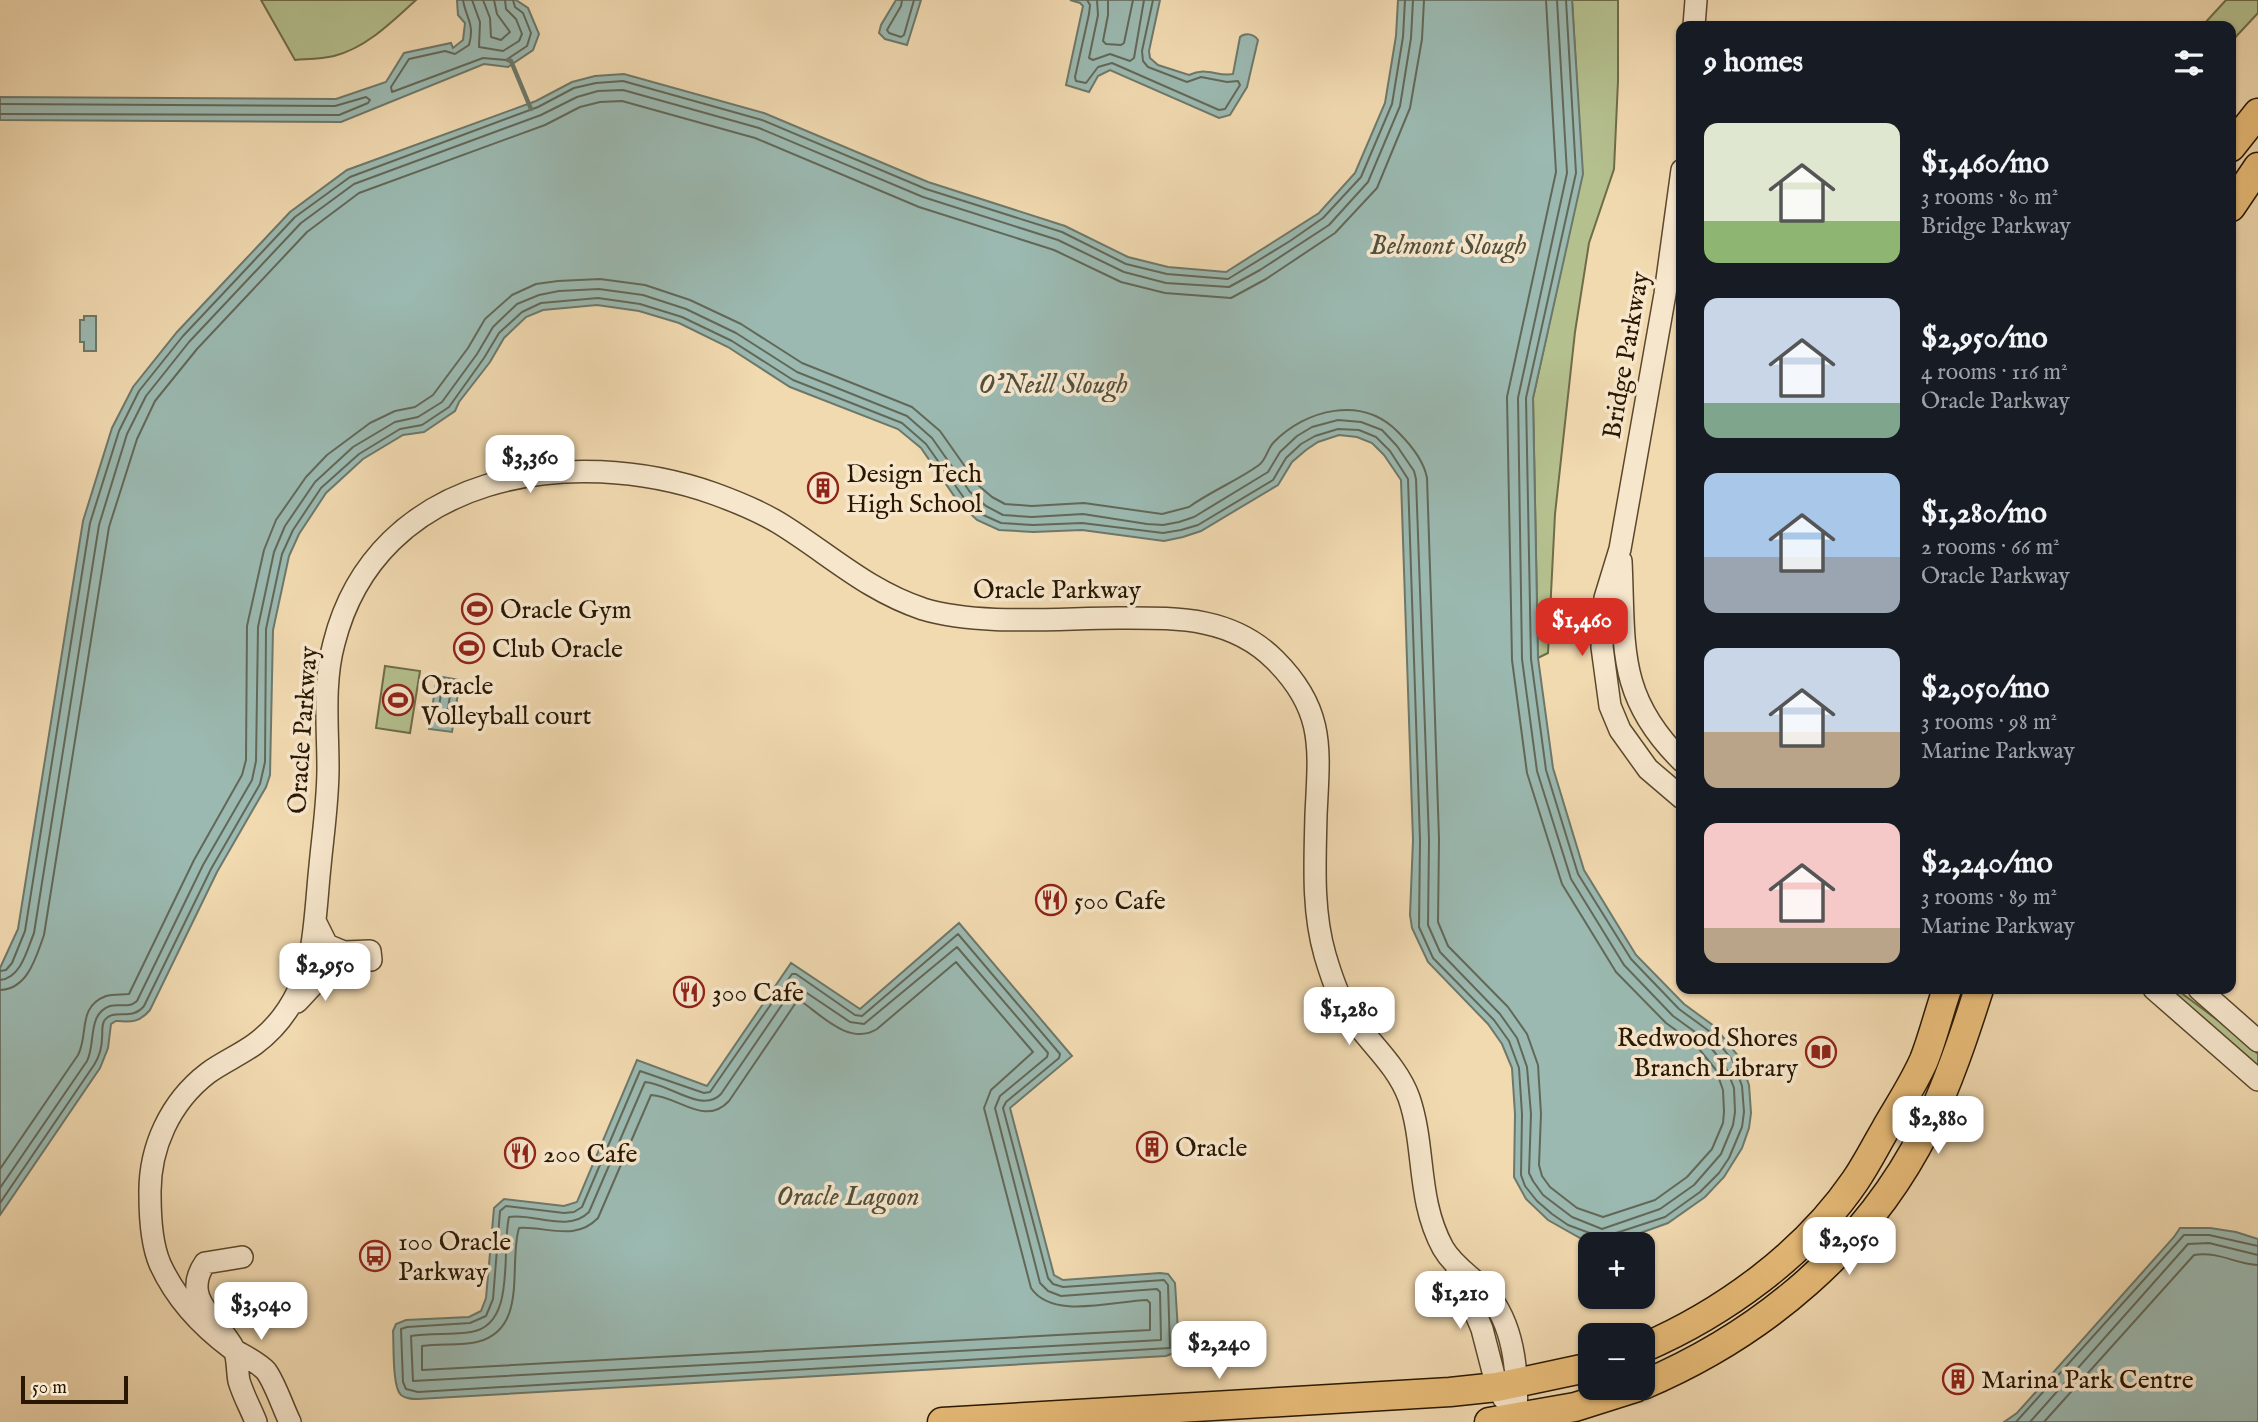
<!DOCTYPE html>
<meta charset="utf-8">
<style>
:root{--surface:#171b24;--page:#20242c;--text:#f1f3f6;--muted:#9ea1a6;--accent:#d93025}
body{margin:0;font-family:"IM FELL English",serif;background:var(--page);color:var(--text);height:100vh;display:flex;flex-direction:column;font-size:26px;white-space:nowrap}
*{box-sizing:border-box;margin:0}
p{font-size:23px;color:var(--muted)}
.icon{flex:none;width:38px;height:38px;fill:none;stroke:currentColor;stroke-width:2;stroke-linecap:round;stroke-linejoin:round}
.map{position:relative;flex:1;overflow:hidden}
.drawer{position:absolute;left:1676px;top:21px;width:560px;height:973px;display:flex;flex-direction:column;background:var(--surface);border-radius:14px;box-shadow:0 2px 5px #0004}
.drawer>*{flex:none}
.fabs{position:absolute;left:1578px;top:1232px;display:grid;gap:14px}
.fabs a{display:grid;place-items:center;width:77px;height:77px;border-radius:14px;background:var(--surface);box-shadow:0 2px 5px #0004;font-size:35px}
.scale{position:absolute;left:21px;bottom:18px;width:107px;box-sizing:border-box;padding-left:7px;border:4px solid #291700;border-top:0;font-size:19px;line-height:24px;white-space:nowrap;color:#291700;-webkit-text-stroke:5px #f6e6cc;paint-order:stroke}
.price{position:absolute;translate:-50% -60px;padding:0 16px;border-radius:14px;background:#fff;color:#222;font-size:23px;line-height:46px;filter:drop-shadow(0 2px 4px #0008)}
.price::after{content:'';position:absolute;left:50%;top:42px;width:21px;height:16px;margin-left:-10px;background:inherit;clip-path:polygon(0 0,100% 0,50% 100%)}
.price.on{background:var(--accent);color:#fff}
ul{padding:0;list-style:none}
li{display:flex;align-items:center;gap:21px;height:175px;padding:0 28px}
li span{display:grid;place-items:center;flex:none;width:196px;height:140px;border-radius:14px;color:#555}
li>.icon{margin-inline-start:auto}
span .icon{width:84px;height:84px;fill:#fffc;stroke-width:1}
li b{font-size:30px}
h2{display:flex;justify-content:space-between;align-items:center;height:84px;padding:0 28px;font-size:30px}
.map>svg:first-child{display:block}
</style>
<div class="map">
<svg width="2258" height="1422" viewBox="0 0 2258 1422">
<rect width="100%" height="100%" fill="#f1d9b0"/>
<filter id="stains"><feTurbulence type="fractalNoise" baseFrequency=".00286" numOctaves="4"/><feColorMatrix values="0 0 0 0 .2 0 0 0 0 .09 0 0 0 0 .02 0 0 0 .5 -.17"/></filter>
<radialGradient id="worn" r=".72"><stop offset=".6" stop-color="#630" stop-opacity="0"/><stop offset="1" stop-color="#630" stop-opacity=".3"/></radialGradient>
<path fill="#b5c08f" stroke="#6f6c48" stroke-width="2" d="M 261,0 L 416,0 C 392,22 366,48 334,56 C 321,59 307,59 295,60 Z
M 1572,0 L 1618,0 L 1618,81 L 1614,169 L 1589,243 L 1575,332 L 1555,514 L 1548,653 L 1538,658 L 1533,398 L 1582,174 Z
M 2226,0 L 2258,0 L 2258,13 L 2231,42 L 2231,26 L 2203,25 Z
M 385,666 L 420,671 L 410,733 L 376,728 Z
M 2169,989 L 2176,989 L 2235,1033 L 2258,1054 L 2258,1067 Z"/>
<path fill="#9bb9b1" stroke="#6d786a" stroke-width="2" d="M 457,0 L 516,0 L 528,8 L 539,34 L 533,50 L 508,67 L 484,64 L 341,122 L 0,120 L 0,97 L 336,99 L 386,82 L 404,53 L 451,43 L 453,48 L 463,40 L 465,23 L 458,15 Z
M 896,0 L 921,0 L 907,45 L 885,39 L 879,33 L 881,25 Z
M 1070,0 L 1160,0 L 1149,51 L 1150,58 L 1158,65 L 1189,75 C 1207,66 1216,77 1233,74 L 1240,37 C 1245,32 1254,34 1258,40 L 1247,87 L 1230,115 L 1219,118 L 1110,70 L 1098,76 L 1089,92 L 1066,85 L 1083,6 L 1080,3 Z
M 1398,0 L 1572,0 L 1583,174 L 1533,398 L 1538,658 L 1553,768 L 1584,870 L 1636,955 L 1684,1004 L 1714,1026 L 1739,1057 L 1749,1085 L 1751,1113 L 1749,1128 L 1742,1148 L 1724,1177 L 1705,1197 L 1668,1223 L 1632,1236 L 1610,1242 L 1580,1238 L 1548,1220 L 1526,1199 L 1514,1177 L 1515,1114 L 1512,1068 L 1502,1044 L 1488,1024 L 1428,962 L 1412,928 L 1410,915 L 1413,840 L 1401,480 L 1384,455 L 1372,443 L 1357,437 L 1339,435 L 1318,442 L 1306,450 L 1292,462 L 1278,485 L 1201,531 L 1183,537 L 1164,541 L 1082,530 L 1033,532 L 999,530 L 977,520 L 959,503 L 921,448 L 898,429 L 790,387 L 728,347 L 679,323 L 639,311 L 597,305 L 543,310 L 526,317 L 504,338 L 490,362 L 459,402 L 455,411 L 424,432 L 403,435 L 363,459 L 326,493 L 299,534 L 289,556 L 273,630 L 270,775 L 266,787 L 217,872 L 150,1010 C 139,1023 131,1022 116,1021 L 111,1024 L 108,1048 L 100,1068 L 0,1215 L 0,968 L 18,929 L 83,521 L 112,428 L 133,387 L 177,332 L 290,212 L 347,170 L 536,101 L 572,82 L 595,76 L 624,74 L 764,113 L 928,182 L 1065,226 L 1128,257 L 1168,267 L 1226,272 L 1319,213 L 1355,173 L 1385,103 L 1396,36 Z
M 84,316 L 96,316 L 96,351 L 84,351 L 84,342 L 80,342 L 80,320 L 84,320 Z
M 437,676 L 460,680 L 452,732 L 429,729 Z
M 959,923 L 1072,1056 L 1010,1108 L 1054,1275 L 1063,1280 L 1160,1273 L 1168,1274 L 1175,1283 L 1179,1346 L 1176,1352 L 1166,1356 L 418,1399 C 412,1399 406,1399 401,1395 C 392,1387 394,1344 393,1331 L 396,1324 L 406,1320 L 469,1317 L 481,1311 L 486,1298 L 494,1208 L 504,1199 L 564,1206 L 577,1202 L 637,1060 L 707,1086 L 791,963 L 860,1009 Z
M 2180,1228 L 2210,1228 L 2236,1232 L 2258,1239 L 2258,1422 L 2004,1422 L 2017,1413 L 2174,1237 Z"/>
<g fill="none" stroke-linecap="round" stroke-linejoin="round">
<path stroke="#626858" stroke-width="2" d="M 463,0 C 466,18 475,24 469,45 L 455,54 L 445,51 L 409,59 L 391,87 L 392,92 L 483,58 L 506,60 L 527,46 L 531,33 L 523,13 L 515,7 L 513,0
M 472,0 L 480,22 L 479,47 L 503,51 L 519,41 L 522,34 L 516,19 L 506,9 L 505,0
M 483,0 L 490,18 L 491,37 L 501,40 L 510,32 L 497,14 L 494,0
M 902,0 L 901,6 L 887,30 L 889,33 L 901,37 L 904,35 L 914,0
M 1087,0 L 1090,5 L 1089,14 L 1075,77 L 1076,81 L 1086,83 L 1098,67 L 1112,63 L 1219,110 L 1225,109 L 1240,85 L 1238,81 L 1227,82 L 1201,77 L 1187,82 L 1148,67 L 1143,61 L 1142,51 L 1153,0
M 1097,0 L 1098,15 L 1089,58 L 1093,60 L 1110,54 L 1130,61 L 1134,58 L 1144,0
M 1108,0 L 1108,15 L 1103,41 L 1106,44 L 1121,45 L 1124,43 L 1133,0
M 1566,0 L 1576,173 L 1526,398 L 1531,659 L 1546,770 L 1578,874 L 1631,959 L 1679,1009 L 1709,1031 L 1733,1061 L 1742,1086 L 1744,1112 L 1742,1127 L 1729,1158 L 1719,1173 L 1700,1192 L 1665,1217 L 1610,1235 L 1606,1239 L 1606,1244
M 0,104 L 335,106 L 366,97 L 370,100 L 368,103 L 339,115 L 0,114
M 445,685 L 449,685 L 451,689 L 446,721 L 443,724 L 437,720 L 442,687 Z
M 958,934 L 1060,1054 L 1059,1058 L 1006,1102 L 1003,1108 L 1048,1278 L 1053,1284 L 1063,1287 L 1164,1280 L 1168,1285 L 1170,1348 L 418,1392 L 406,1389 L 403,1382 L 401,1329 L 407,1327 L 470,1323 L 486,1316 L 493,1299 L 500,1211 L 506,1206 L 564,1213 L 574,1212 L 582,1207 L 640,1071 L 704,1093 L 710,1092 L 792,974 L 796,974 L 855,1015 L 862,1016 Z
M 957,947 L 1048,1053 L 1047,1057 L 1000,1096 L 995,1108 L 1040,1283 L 1048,1291 L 1061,1296 L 1157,1289 L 1160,1292 L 1161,1340 L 413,1381 L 411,1336 C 431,1333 452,1335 471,1332 C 517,1325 501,1250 509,1217 C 534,1213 568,1233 589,1212 L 645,1082 C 668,1083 702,1114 721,1094 L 794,987 L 798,987 L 850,1022 L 864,1024 Z
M 956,962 L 1033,1052 L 991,1090 L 984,1108 L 1031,1288 C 1052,1320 1114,1301 1147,1300 L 1150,1303 L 1150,1330 L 422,1370 L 422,1346 C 440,1343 459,1346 477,1342 C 529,1329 508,1265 519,1228 C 546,1226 575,1242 598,1218 L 651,1095 C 678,1096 705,1127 729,1101 L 797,1001 L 801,1001 C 822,1016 850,1046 877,1029 Z
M 0,971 L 6,970 L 12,963 L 25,931 L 90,523 L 119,431 L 139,391 L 183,336 L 295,217 L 350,177 L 538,107 L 574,88 L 596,83 L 623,81 L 762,120 L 926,189 L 1062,232 L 1126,264 L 1167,274 L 1228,279 L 1290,241 L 1323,218 L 1361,177 L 1392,104 L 1403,37 L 1405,0
M 0,980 C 21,978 27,950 34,933 L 99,525 L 127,434 L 146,396 L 189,342 L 301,223 L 354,184 L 541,115 L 577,97 L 598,91 L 623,90 L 759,128 L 923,197 L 1058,240 L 1124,272 L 1166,283 L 1229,287 L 1260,270 L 1329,225 L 1368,182 L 1400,106 L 1411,38 L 1413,0
M 0,990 C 28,989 36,957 44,935 L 109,527 L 137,439 L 155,401 L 197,349 L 307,232 L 359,193 L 545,125 L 580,107 L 600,102 L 622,101 L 755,138 L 919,207 L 1054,250 L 1121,282 L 1165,293 L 1231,298 L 1266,279 L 1335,233 L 1377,188 L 1410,108 L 1422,39 L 1424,0
M 0,1169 L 78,1055 C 89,1034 77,1007 106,996 C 114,994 122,995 129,994 L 194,860 L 242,775 L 246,760 L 247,626 L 264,550 L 276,520 L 306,477 L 327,455 L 370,423 L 395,411 L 415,407 L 433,395 L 468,348 L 485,319 L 512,295 L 536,284 L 558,281 L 600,279 L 645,285 L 690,300 L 741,324 L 802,363 L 912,407 L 940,431 L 978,485 L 992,497 L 1005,504 L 1032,506 L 1084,503 L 1162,514 L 1189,507 C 1211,491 1237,481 1259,465 C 1266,460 1267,450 1273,443 C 1306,409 1362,395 1398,432 C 1410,444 1424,461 1427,478 L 1439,839 L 1438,922 L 1448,946 L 1508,1007 L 1527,1034 L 1538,1065 L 1541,1114 L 1539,1165 L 1542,1176 L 1550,1187 L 1577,1208 L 1603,1217 L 1655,1200 L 1687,1177 L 1712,1149 L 1723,1123 L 1724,1112 L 1723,1090 L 1716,1070 L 1695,1044 L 1666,1023 L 1616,972 L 1562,884 L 1527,773 L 1512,660 L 1507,397 L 1556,172 L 1546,0
M 0,1188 L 87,1061 C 96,1043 87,1014 110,1006 C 121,1003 128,1009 137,1001 L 203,865 L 252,780 L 256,761 L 258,627 L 274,552 L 285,526 L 315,482 L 353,447 L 395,422 L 418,417 L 442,402 L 477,354 L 493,327 L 517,304 L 539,295 L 559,291 L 599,289 L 643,295 L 686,309 L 736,333 L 797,372 L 907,416 L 932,438 L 970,492 L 986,506 L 1003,515 L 1032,517 L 1083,514 L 1147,524 L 1163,525 L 1179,522 L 1194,517 L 1268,472 L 1280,452 L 1297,436 L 1312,427 L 1338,420 L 1361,422 L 1382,430 L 1397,446 L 1414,471 L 1416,479 L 1429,840 L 1428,925 L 1440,952 L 1500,1014 L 1517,1038 L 1527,1067 L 1531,1114 L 1529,1173 L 1533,1181 L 1543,1195 L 1572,1217 L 1602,1229 L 1660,1209 L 1694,1185 L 1721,1154 L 1733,1125 L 1735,1112 L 1734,1088 L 1725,1065 L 1702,1037 L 1673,1016 L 1624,965 L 1571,879 L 1537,771 L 1522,659 L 1518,398 L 1567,173 L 1557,0
M 0,1203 L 94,1065 C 99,1057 102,1048 102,1038 C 103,1032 101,1027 104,1021 C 114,1007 131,1022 144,1006 L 211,869 L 260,784 L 265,762 L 266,629 L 282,554 L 293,530 L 321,488 L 359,454 L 400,429 L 422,425 L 449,407 L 484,358 L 499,333 L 522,312 L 541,303 L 598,298 L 640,304 L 682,317 L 732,341 L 793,380 L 902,423 L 926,444 L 964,498 L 981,514 L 1001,523 L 1033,525 L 1082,523 L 1163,533 L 1181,530 L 1198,525 L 1273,480 L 1286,458 L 1301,444 L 1315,436 L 1338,429 L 1359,430 L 1376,437 L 1390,451 L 1408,479 L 1420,840 L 1419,927 L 1433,958 L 1494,1020 L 1509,1041 L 1519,1068 L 1522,1114 L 1521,1175 L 1525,1186 L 1537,1201 L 1552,1214 L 1568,1225 L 1595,1235 L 1599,1244
M 2016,1422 L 2184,1235 L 2209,1235 L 2258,1246
M 2030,1422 L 2188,1244 L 2209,1243 L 2258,1255
M 2044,1422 L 2194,1255 C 2219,1251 2235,1264 2258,1265"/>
<path stroke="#6d786a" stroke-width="4.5" d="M 508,60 L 511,61 L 531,109"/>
<g stroke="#5b482c" stroke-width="24">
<path id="minor" d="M 1694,26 L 1696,0
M 1682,170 L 1665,294 L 1620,549 L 1605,598 L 1602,647 L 1610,706 L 1620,730 L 1648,769 L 1682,798
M 1621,561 C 1625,646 1616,696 1682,761
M 2154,989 L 2258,1080
M 2199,989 L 2258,1041
M 297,1002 C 325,973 328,961 371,960 L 370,951 L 344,952 L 327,945 L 315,921
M 242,1257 L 205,1263 C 180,1299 219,1320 234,1349 C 238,1358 237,1371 239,1381 C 243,1395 251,1409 256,1422
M 1457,1269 L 1482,1329 L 1497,1387 L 1504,1399
M 290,1422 C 283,1408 275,1383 266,1371 C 258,1362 242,1355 231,1348 C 200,1325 176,1299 160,1264 C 151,1243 150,1217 150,1195 C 149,1148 170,1102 208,1073 C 223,1062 240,1055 255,1044 C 286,1021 304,987 311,950 C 316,922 317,894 320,866 C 323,834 328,801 328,768 C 328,727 323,683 334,643 C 377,473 571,443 715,494 C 737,502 759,511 779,523 C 828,553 866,590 923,609 C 979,626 1059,618 1118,618 C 1176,618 1231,616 1275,660 C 1326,711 1319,750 1316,815 C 1315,862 1312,910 1325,955 C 1330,972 1336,991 1345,1007 C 1364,1039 1396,1062 1409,1098 C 1426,1148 1416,1198 1443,1248 C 1455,1269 1477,1279 1491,1298 C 1516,1332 1518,1378 1516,1419"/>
</g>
<g stroke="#291700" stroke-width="31">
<path id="major" d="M 2231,147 L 2258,113
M 2231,207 L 2258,167
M 1643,1348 C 1724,1313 1805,1254 1855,1181 C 1866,1165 1875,1147 1885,1130 C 1898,1107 1913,1085 1924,1060 C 1933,1037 1939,1012 1947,989
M 1643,1385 C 1763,1334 1867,1247 1926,1129 C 1948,1084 1964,1036 1979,989
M 942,1422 L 1450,1392 L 1497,1387 L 1591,1367
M 1489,1422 L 1575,1407 L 1635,1388"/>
</g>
<use href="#minor" stroke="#f6e6cc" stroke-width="21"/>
<use href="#major" stroke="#e8bc78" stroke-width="28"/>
</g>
<defs>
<g id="building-ring" transform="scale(1.575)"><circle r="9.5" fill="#f6e6cc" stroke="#8f2418" stroke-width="1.5"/><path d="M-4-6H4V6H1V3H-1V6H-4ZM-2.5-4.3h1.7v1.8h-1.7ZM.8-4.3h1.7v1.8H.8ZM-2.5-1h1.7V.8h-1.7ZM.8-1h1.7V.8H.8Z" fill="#8f2418"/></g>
<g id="stadium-ring" transform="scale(1.575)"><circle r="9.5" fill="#f6e6cc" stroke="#8f2418" stroke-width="1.5"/><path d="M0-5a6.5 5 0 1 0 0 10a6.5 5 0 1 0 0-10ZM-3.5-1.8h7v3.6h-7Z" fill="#8f2418"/></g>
<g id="restaurant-ring" transform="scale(1.575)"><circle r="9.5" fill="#f6e6cc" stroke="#8f2418" stroke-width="1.5"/><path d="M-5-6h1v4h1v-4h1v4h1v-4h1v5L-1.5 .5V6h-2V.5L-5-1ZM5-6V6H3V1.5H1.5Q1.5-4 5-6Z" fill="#8f2418"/></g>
<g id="library-ring" transform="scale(1.575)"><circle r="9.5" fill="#f6e6cc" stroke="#8f2418" stroke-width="1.5"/><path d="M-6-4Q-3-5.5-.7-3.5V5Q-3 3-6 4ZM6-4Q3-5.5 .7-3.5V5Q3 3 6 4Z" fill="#8f2418"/></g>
<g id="bus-ring" transform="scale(1.575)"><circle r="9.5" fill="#f6e6cc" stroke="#8f2418" stroke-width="1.5"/><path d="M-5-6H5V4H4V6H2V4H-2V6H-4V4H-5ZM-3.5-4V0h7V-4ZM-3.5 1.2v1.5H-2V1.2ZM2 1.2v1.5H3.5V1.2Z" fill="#8f2418"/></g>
</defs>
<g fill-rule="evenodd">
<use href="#building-ring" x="823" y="488"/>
<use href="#stadium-ring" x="477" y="609"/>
<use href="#stadium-ring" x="469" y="648"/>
<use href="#stadium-ring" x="398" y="700"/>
<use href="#restaurant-ring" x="1051" y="900"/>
<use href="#restaurant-ring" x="689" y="992"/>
<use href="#library-ring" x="1821" y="1052"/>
<use href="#building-ring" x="1152" y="1147"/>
<use href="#restaurant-ring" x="520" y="1153"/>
<use href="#bus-ring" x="375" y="1256"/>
<use href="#building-ring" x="1958" y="1379"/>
</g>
<g text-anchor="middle" stroke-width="7" stroke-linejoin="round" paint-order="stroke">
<g font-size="26" fill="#291700" stroke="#f6e6cc">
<text transform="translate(1625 355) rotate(-80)" y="9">Bridge Parkway</text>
<text x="1057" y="598">Oracle Parkway</text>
<text transform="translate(302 730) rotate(-86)" y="9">Oracle Parkway</text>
</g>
<g font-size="26" fill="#291700" stroke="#f6e6cc" text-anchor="start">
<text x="846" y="482">Design Tech<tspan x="846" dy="30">High School</tspan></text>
<text x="500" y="618">Oracle Gym</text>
<text x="492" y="657">Club Oracle</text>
<text x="421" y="694">Oracle<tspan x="421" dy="30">Volleyball court</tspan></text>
<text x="1074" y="909">500 Cafe</text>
<text x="712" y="1001">300 Cafe</text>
<text x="1798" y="1046" text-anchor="end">Redwood Shores<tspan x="1798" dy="30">Branch Library</tspan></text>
<text x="1175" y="1156">Oracle</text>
<text x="543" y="1162">200 Cafe</text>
<text x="398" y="1250">100 Oracle<tspan x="398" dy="30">Parkway</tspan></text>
<text x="1981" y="1388">Marina Park Centre</text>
</g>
<g font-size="28" font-style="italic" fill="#51503e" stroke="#f6e6cc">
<text x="1448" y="254">Belmont Slough</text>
<text x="1053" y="393">O'Neill Slough</text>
<text x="848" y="1205">Oracle Lagoon</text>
</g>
</g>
<rect width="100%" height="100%" filter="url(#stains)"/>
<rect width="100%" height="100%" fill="url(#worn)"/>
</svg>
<div class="fabs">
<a>+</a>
<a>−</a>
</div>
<div class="scale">50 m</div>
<b class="price" style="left:530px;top:495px">$3,360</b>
<b class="price on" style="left:1582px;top:658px">$1,460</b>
<b class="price" style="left:325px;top:1003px">$2,950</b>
<b class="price" style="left:1349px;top:1047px">$1,280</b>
<b class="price" style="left:1938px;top:1156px">$2,880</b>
<b class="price" style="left:1849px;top:1277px">$2,050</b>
<b class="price" style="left:1460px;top:1331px">$1,210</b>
<b class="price" style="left:261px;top:1342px">$3,040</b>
<b class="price" style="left:1219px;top:1381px">$2,240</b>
<section class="drawer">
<h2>9 homes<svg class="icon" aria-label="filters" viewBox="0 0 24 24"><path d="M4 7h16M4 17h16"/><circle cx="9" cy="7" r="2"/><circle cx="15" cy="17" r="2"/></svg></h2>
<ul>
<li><span style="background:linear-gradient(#dfe7d0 70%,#8fb573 0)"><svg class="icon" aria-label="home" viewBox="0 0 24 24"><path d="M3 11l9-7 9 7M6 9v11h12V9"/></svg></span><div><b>$1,460/mo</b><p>3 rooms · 80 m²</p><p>Bridge Parkway</p></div></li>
<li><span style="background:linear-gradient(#c9d6e8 75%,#7fa58c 0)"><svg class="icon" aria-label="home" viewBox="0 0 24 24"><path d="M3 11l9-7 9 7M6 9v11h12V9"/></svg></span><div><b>$2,950/mo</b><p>4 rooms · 116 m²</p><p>Oracle Parkway</p></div></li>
<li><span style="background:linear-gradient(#a9c7e8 60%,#9aa5b1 0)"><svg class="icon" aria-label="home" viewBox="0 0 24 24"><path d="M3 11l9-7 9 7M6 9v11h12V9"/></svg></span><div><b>$1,280/mo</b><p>2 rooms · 66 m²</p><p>Oracle Parkway</p></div></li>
<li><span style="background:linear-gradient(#c9d6e8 60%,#b9a48a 0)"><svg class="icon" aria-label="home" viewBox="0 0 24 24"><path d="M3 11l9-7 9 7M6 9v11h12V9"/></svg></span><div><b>$2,050/mo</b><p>3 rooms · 98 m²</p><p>Marine Parkway</p></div></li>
<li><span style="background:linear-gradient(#f6c9c9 75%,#b9a48a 0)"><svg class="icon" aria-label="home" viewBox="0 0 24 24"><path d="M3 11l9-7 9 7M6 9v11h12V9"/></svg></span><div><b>$2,240/mo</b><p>3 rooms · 89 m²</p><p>Marine Parkway</p></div></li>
</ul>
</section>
</div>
